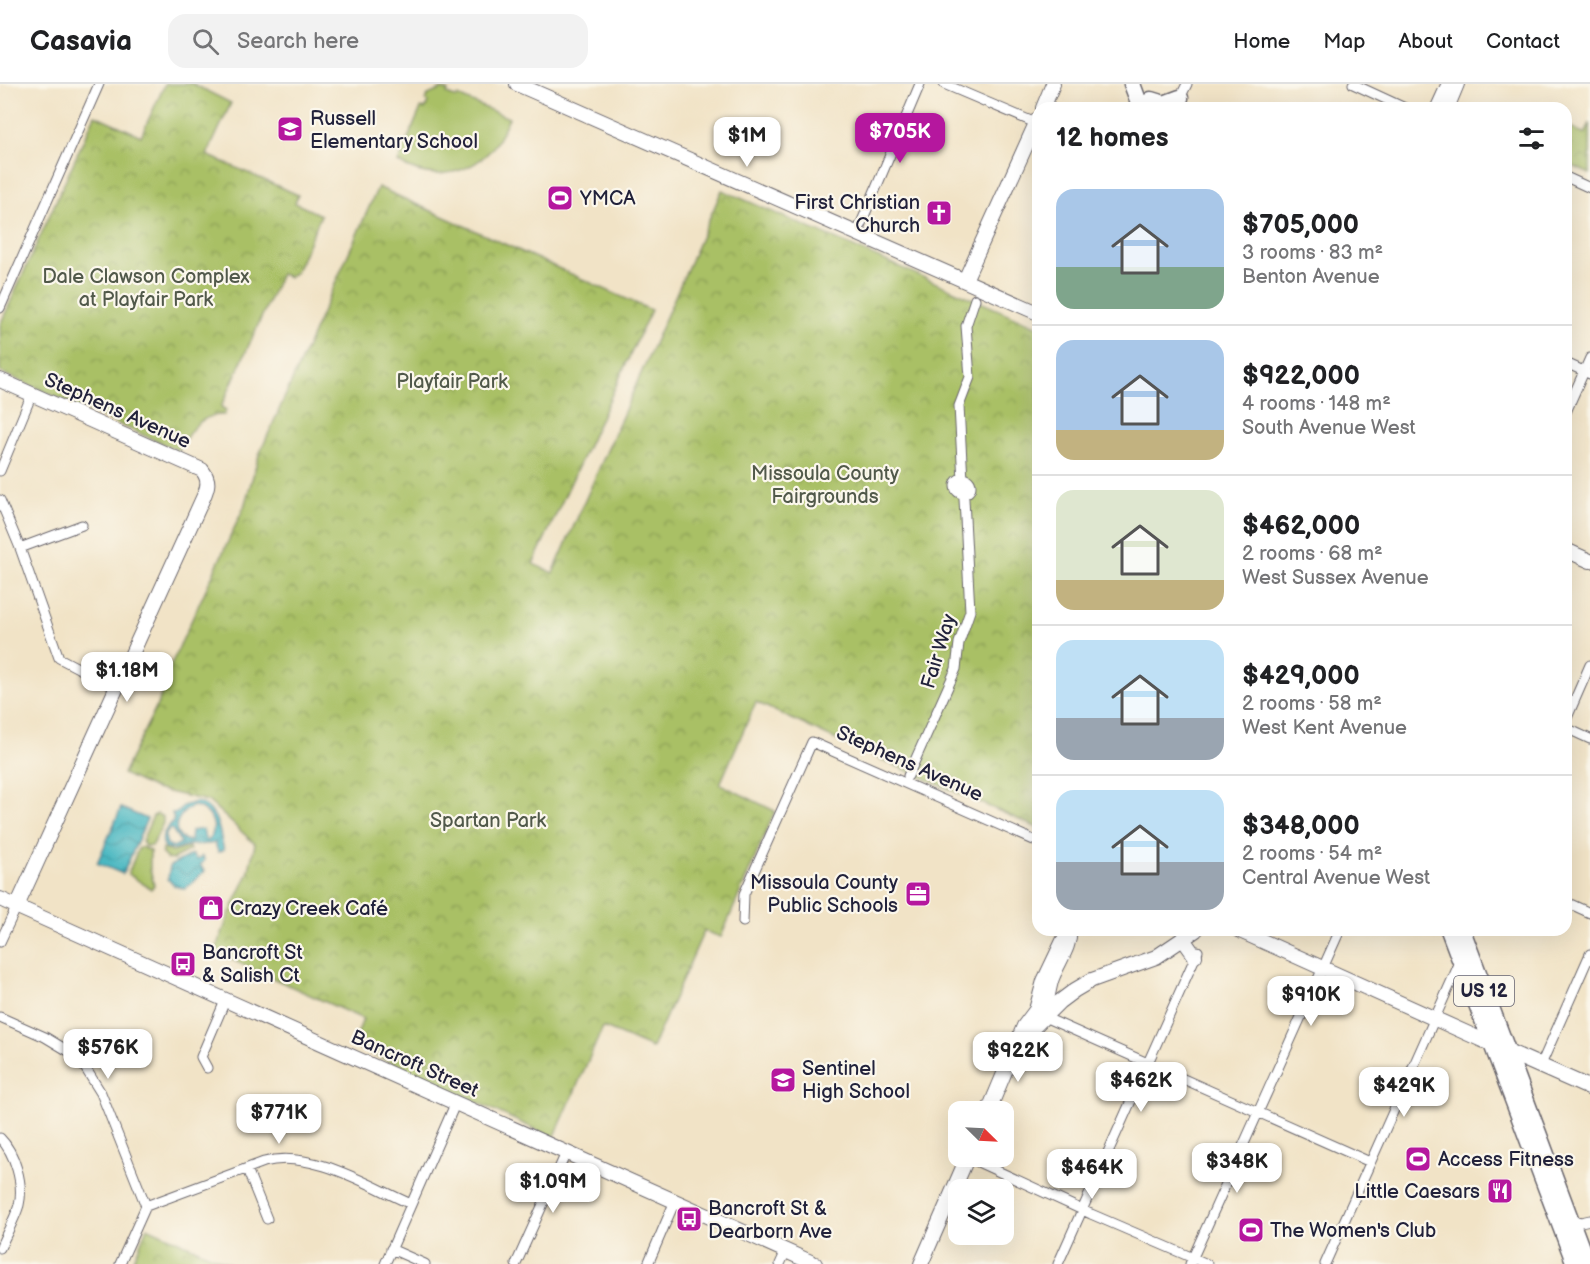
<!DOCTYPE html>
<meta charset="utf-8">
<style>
:root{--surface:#fff;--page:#f2f2f2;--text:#202124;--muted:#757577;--line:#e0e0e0;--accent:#b5179e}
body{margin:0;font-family:"Balsamiq Sans",sans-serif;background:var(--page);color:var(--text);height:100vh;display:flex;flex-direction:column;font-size:22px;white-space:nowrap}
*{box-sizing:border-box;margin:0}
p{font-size:20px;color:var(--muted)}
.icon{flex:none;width:33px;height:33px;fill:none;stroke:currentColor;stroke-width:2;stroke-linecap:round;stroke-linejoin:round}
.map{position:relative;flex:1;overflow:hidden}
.sheet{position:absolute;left:1032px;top:18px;width:540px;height:834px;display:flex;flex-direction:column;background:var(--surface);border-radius:18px;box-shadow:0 6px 24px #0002}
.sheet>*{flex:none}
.needle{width:39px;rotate:114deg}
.tools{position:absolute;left:948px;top:1017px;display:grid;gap:12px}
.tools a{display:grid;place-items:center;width:66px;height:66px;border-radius:12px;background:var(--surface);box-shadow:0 6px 24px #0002;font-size:30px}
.price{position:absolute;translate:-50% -51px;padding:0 14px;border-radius:12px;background:#fff;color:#222;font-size:20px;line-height:39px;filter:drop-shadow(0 2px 3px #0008)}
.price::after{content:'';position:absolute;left:50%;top:36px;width:18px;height:14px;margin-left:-9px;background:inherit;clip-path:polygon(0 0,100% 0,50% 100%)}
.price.active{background:var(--accent);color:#fff}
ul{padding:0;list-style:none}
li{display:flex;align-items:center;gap:18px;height:150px;padding:0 24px}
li+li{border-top:2px solid var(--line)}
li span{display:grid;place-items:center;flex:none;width:168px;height:120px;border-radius:18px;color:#555}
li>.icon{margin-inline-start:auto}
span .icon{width:72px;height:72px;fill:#fffc;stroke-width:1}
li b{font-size:26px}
h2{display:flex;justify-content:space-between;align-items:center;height:72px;padding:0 24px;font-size:26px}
header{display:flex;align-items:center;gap:36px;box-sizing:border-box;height:84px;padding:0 30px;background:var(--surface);border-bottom:2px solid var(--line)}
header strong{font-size:28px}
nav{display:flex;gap:33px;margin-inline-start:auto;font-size:21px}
.search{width:420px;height:54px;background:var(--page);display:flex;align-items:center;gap:15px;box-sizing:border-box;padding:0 21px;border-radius:18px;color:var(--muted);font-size:22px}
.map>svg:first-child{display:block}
</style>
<header>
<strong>Casavia</strong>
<div class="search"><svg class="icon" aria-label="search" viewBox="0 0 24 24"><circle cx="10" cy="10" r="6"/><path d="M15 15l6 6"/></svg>Search here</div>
<nav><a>Home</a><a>Map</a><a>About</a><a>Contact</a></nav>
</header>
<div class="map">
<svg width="1590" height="1180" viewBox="0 0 1590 1180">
<defs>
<pattern id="park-crowns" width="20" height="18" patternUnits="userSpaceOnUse" patternTransform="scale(1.5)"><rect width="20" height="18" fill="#a9c065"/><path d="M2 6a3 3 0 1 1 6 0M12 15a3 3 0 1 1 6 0" fill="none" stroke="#899c54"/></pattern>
<pattern id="water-waves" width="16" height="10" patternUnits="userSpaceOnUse" patternTransform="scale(1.5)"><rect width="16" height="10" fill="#48b7c1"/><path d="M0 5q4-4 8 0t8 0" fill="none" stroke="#3c949e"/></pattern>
</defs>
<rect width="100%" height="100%" fill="#fbf7ec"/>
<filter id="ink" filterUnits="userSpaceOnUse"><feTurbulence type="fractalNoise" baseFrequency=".0167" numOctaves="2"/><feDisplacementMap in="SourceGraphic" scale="12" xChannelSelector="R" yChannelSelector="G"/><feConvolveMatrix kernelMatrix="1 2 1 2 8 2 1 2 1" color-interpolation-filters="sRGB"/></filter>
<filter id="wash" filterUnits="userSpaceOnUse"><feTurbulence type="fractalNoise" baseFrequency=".008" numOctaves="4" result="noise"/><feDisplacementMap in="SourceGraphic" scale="24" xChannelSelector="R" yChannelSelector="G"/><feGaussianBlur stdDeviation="1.35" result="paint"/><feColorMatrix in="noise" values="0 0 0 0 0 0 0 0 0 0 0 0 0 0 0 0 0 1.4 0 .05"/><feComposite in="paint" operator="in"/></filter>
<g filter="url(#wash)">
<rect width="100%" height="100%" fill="#f1e3c6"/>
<path fill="#a9c065" stroke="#667150" stroke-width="1.5" d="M 442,5 L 448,7 L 447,10 L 457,14 L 458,12 L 509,34 C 503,45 498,59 490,67 C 465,93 427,97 398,78 L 421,24 L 425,25 L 428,18 L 425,16 L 428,11 Z
M 157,730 L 163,733 L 163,739 L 152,762 L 145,762 L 142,757 L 153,732 Z
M 142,763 L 150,767 L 150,785 L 154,801 L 151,805 L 128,790 L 138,765 Z
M 186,764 L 189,763 L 190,766 L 174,774 L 174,776 L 167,775 L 162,770 L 163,765 L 173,768 Z"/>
<path fill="url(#park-crowns)" stroke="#667150" stroke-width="1.5" d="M 165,0 L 193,0 L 231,19 L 207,71 L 298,111 L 295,119 L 321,131 L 296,188 L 289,193 L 281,190 L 221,323 L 226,326 L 224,331 C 201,330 189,346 180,365 L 177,366 L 0,288 L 0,241 L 95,31 L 141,52 Z
M 1590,39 L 1590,90 L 1566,79 L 1566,41 L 1585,50 Z
M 378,103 L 651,226 L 533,480 L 553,489 L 722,106 L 1038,243 L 1038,744 L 830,653 L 756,618 L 720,700 L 775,727 L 721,853 L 704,847 L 652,964 L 603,943 L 554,1054 L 353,961 L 363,935 L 215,868 L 230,828 L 248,790 L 255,760 L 208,717 L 155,705 L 123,690 L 159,617 L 169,585 L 244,423 L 259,371 Z
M 147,1143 L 230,1180 L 132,1180 Z"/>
<path fill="url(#water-waves)" stroke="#356c7e" stroke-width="1.5" fill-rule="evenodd" d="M 196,718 C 219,723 219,748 224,766 L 218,768 L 215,759 C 206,761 199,760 190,761 C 180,763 175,768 165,764 C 158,751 167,746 174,735 L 172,729 L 177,729 L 183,722 ZM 195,722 C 211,727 220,743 208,757 L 205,755 L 203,745 L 191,747 L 190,757 C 167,754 176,727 195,722 ZM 172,745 L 181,759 L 173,763 L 167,760 L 165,753 L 168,746 Z
M 121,724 L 147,735 L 123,790 L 97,779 Z
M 192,770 L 197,776 L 202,772 L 205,776 L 200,781 L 205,787 L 185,805 L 175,802 L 168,795 L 170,782 Z"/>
</g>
<g filter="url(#ink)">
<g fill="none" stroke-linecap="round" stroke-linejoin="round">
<g stroke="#6a666c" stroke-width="11">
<path id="street" d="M 944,0 L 1038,40
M 1353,0 L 1405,24
M 1180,14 L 1187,0
M 1435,24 L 1446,0
M 1566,93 L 1590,104
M 857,149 L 920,0
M 0,224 L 99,0
M 1566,279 L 1590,290
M 1566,328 L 1590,274
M 0,387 L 32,310
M955 402a8 8 0 1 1 16 0a8 8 0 1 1-16 0Z
M 0,416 L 20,464 L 59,574 L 116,604
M 20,464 L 82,441
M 1566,636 L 1590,581
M 1566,644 L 1590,655
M 908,692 L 956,585 L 959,559 L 970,527 L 959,322 L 970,293 L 966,242 L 975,215
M 1566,818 L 1590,829
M 743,838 L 744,810 L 812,658 L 1038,758
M 1072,846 C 1073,864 1060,879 1054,896 C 1050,909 1050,921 1044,933 L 1370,1078
M 0,858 L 17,822
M 0,933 L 45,953 L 70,968 L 86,985 L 101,1009 L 146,1122
M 1540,983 L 1590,870
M 207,984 L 201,973 L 225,917
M 0,1054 C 15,1069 24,1100 19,1121 C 15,1135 6,1150 0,1164
M 967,1073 L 1091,1130 L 1207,1180
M 247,1085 L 267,1135
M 146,1122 L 264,1078 C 310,1065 368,1101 411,1120
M 1570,1135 L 1581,1138 L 1590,1136
M 391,1165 L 425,1180
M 120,1180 L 146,1122
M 385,1180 L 456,1018
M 516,1180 L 566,1069
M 648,1180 L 675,1117
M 780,1180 L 786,1167
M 1058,1180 L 1198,867
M 1190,1180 L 1340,846
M 1325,1180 L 1460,878"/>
</g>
<g stroke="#6a666c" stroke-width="16">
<path id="secondary" d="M 517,0 L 1038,229
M 1043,24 L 1053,0
M 1447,24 L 1457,0
M 965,196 L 1038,35
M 0,296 L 202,386 C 210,396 208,403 203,414 L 17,822
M 1566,466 L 1590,477
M 0,815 L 815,1180
M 1238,846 L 1491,960
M 1183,855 L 1195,872
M 1019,958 L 1059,918 L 1075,906 L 1092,896 L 1156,873 L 1196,846
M 988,1028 L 1024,942 L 1036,926 L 1044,897 L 1063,857 L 1071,846
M 921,1180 L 968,1072"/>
</g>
<g stroke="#6a666c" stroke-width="17">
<path id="primary" d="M 1502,965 L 1590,1004"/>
</g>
<g stroke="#6a666c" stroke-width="19">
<path id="highway" d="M 1132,0 L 1141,24
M 1151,16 L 1164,20 L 1180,14
M 1449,846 L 1575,1180
M 1462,846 L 1587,1180"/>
</g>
<use href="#street" stroke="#fff" stroke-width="9"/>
<use href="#secondary" stroke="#fff" stroke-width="14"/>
<use href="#primary" stroke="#fff" stroke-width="15"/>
<use href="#highway" stroke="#fff" stroke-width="16"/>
</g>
</g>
<defs>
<g id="school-square" transform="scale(1.35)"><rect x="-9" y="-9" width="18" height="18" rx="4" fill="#b5179e" stroke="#fbf7ec"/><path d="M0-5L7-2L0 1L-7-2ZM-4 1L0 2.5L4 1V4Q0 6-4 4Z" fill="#fff"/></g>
<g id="stadium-square" transform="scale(1.35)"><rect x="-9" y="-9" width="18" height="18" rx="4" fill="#b5179e" stroke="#fbf7ec"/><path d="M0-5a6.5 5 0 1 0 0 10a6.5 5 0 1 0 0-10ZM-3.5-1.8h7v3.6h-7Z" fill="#fff"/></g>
<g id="church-square" transform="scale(1.35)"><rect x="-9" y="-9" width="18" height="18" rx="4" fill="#b5179e" stroke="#fbf7ec"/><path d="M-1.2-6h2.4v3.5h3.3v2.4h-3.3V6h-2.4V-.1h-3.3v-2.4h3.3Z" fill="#fff"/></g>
<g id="office-square" transform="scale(1.35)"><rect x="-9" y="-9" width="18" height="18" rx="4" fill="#b5179e" stroke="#fbf7ec"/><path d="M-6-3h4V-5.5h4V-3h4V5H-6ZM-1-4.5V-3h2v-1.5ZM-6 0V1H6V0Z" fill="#fff"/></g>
<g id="shop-square" transform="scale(1.35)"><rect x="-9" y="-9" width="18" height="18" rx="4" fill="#b5179e" stroke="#fbf7ec"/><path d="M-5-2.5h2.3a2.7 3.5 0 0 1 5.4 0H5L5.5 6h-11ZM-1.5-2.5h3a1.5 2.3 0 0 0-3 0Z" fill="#fff"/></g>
<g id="bus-square" transform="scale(1.35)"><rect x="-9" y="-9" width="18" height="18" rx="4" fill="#b5179e" stroke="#fbf7ec"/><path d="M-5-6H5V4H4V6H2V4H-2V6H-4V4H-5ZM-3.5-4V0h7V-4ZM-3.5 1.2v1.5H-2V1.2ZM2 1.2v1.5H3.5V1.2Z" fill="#fff"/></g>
<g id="restaurant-square" transform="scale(1.35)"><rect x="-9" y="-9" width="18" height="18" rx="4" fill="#b5179e" stroke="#fbf7ec"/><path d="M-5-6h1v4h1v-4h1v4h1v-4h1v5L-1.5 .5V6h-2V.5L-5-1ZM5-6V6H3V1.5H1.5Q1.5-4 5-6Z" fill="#fff"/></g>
</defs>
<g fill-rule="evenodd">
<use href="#school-square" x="290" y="45"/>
<use href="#stadium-square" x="560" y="114"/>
<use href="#church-square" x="939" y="129"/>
<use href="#office-square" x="918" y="810"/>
<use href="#shop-square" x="211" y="824"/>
<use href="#bus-square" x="183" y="880"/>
<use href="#school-square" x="783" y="996"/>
<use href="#stadium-square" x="1418" y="1075"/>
<use href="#restaurant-square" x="1500" y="1107"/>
<use href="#bus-square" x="689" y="1135"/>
<use href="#stadium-square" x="1251" y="1146"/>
</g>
<g text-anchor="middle" stroke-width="4.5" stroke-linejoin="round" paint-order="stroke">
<rect fill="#fbf7ec" stroke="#636270" stroke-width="1.5" x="1454" y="892" width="60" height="30" rx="4.5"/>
<g font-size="18" font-weight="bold" fill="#22223b">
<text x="1484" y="913">US 12</text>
</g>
<g font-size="20" fill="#22223b" stroke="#fbf7ec" text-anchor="start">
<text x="310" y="41">Russell<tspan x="310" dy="23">Elementary School</tspan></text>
<text x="580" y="121">YMCA</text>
<text x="920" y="125" text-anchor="end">First Christian<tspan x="920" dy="23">Church</tspan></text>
<text x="898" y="805" text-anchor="end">Missoula County<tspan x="898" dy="23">Public Schools</tspan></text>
<text x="230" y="831">Crazy Creek Café</text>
<text x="202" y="875">Bancroft St<tspan x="202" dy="23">&amp; Salish Ct</tspan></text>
<text x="802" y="991">Sentinel<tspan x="802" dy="23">High School</tspan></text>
<text x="1438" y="1082">Access Fitness</text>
<text x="1480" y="1114" text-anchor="end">Little Caesars</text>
<text x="708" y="1131">Bancroft St &amp;<tspan x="708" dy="23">Dearborn Ave</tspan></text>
<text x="1270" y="1153">The Women's Club</text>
</g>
<g font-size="20" fill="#51594a" stroke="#fbf7ec">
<text x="146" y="199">Dale Clawson Complex<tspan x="146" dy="23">at Playfair Park</tspan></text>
<text x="452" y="304">Playfair Park</text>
<text x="825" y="396">Missoula County<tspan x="825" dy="23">Fairgrounds</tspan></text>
<text x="488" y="743">Spartan Park</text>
</g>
<g font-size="20" fill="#22223b" stroke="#fbf7ec">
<text transform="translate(118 326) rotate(24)" y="7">Stephens Avenue</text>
<text transform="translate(938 567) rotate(-73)" y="7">Fair Way</text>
<text transform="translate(910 679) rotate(24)" y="7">Stephens Avenue</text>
<text transform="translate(415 979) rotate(24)" y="7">Bancroft Street</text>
</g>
</g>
</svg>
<div class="tools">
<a><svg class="needle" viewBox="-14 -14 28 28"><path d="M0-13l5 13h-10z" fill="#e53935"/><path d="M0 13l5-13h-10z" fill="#757577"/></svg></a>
<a><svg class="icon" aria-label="layers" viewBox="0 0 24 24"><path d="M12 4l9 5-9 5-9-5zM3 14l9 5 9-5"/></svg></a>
</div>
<b class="price active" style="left:900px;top:80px">$705K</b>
<b class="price" style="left:747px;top:84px">$1M</b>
<b class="price" style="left:127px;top:619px">$1.18M</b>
<b class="price" style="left:1311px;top:943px">$910K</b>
<b class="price" style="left:108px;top:996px">$576K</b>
<b class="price" style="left:1018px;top:999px">$922K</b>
<b class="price" style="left:1141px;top:1029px">$462K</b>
<b class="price" style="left:1404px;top:1034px">$429K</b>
<b class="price" style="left:279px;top:1061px">$771K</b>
<b class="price" style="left:1237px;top:1110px">$348K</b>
<b class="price" style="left:1092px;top:1116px">$464K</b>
<b class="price" style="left:553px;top:1130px">$1.09M</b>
<section class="sheet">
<h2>12 homes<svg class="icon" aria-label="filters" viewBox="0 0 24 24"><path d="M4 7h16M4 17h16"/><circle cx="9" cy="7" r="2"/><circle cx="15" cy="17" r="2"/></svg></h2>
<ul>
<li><span style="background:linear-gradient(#a9c7e8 65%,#7fa58c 0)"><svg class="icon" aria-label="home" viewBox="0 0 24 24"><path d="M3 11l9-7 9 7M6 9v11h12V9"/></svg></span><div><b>$705,000</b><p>3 rooms · 83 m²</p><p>Benton Avenue</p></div></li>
<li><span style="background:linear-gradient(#a9c7e8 75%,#c2b280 0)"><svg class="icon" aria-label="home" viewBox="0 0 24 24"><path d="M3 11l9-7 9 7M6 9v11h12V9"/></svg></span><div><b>$922,000</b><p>4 rooms · 148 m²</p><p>South Avenue West</p></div></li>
<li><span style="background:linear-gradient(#dfe7d0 75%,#c2b280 0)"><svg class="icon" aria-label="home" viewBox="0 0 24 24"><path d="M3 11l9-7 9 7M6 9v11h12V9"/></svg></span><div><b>$462,000</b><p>2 rooms · 68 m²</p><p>West Sussex Avenue</p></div></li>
<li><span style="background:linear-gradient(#bfe0f5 65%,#9aa5b1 0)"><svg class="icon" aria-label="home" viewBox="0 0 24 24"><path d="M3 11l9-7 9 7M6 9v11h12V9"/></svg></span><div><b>$429,000</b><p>2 rooms · 58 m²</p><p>West Kent Avenue</p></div></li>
<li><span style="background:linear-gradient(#bfe0f5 60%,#9aa5b1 0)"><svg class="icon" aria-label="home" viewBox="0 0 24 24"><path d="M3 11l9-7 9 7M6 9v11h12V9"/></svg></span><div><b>$348,000</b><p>2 rooms · 54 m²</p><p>Central Avenue West</p></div></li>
</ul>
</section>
</div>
